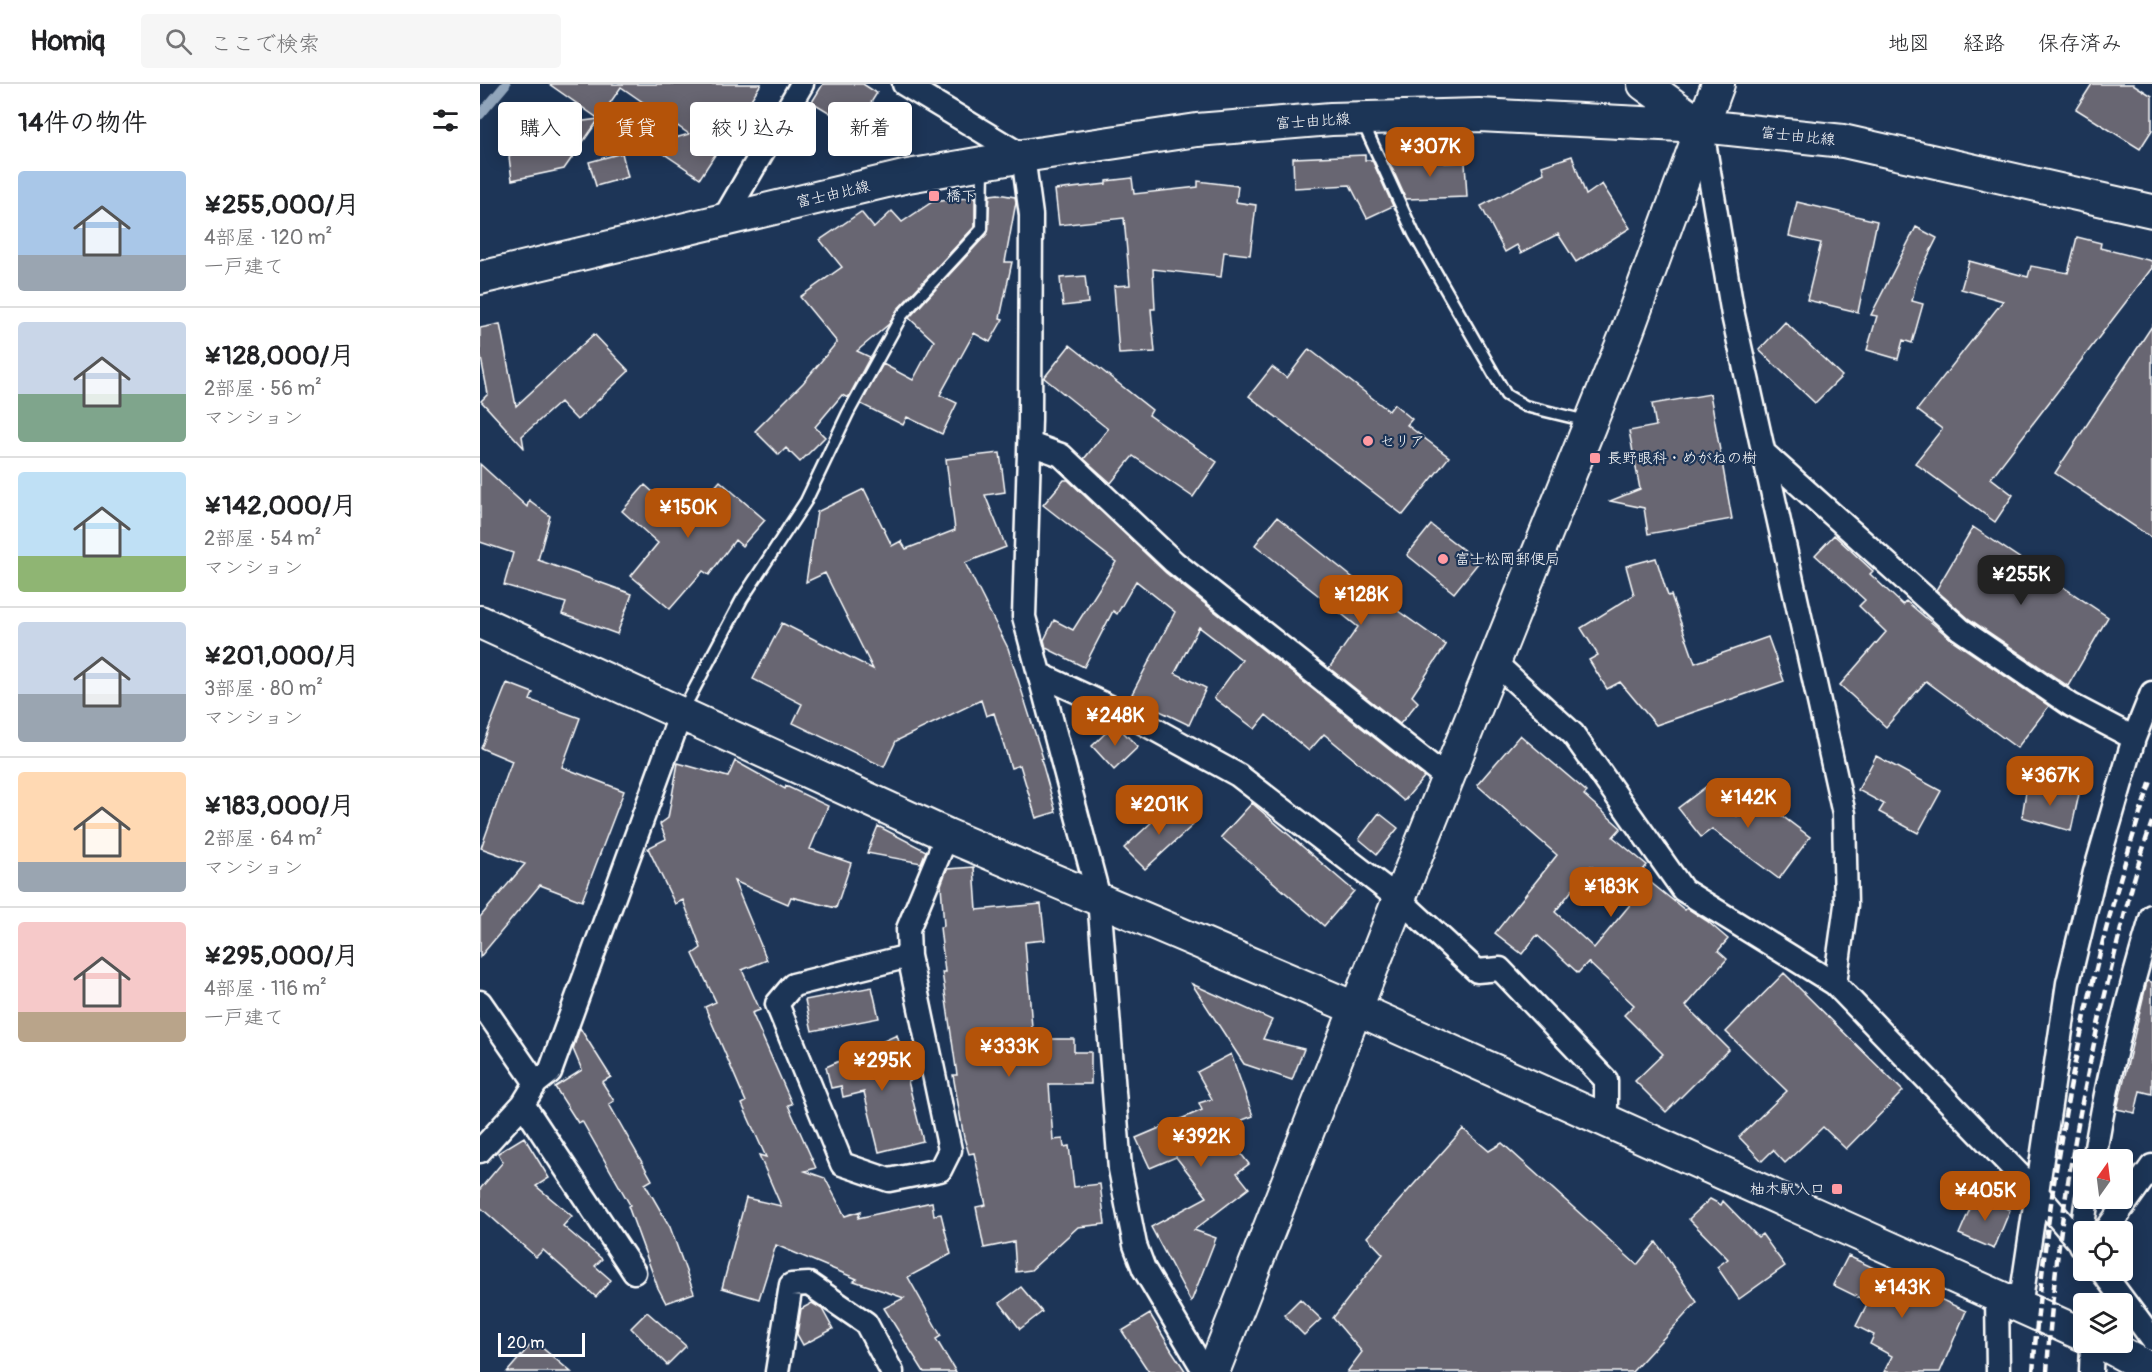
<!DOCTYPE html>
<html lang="ja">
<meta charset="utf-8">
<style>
:root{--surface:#fff;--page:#f6f6f6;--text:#202124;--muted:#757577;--line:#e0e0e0;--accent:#b45309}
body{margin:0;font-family:Pangolin,"Klee One",sans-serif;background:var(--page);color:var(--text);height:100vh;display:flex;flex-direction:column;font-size:22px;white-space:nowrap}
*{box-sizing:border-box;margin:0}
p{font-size:20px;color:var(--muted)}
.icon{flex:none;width:33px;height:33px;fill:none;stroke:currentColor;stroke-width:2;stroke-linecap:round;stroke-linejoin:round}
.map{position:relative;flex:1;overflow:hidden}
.details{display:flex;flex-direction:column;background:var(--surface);width:480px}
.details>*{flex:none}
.top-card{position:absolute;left:18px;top:18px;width:570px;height:54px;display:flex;gap:12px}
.needle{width:39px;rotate:14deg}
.controls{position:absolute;left:1593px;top:1065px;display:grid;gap:12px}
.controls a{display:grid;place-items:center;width:60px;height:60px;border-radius:6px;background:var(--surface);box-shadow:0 3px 15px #0003;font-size:30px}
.scale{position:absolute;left:18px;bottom:15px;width:87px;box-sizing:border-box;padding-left:6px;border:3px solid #fff;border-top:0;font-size:16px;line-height:21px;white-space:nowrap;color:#fff;-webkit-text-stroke:4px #1d3557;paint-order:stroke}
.price{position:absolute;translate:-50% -51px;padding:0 14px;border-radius:12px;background:var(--accent);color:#fff;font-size:20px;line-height:39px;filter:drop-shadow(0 2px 3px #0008)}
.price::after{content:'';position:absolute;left:50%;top:36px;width:18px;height:14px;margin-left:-9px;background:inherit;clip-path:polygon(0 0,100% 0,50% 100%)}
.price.on{background:#222;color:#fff}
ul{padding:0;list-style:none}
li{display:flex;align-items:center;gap:18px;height:150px;padding:0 18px}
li+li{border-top:2px solid var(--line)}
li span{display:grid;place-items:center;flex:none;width:168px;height:120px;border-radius:6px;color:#555}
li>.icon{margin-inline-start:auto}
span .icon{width:72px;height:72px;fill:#fffc;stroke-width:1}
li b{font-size:26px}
h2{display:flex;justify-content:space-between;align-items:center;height:72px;padding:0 18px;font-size:26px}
.chip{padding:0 21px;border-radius:6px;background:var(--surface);box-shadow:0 3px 15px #0003;font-size:21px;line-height:54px}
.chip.on{background:var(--accent);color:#fff}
header{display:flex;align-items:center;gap:36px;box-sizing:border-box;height:84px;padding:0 30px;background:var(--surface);border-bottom:2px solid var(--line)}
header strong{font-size:28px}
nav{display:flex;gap:33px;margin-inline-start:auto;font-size:21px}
.search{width:420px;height:54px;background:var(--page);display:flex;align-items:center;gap:15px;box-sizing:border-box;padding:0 21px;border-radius:6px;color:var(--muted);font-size:22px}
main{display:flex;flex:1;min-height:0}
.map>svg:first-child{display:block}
</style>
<header>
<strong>Homiq</strong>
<div class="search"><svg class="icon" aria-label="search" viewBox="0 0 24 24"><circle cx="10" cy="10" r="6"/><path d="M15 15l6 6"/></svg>ここで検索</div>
<nav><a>地図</a><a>経路</a><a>保存済み</a></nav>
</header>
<main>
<section class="details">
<h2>14件の物件<svg class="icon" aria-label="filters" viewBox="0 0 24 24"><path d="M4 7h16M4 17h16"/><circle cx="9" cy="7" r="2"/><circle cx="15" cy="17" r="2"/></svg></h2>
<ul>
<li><span style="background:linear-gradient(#a9c7e8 70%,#9aa5b1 0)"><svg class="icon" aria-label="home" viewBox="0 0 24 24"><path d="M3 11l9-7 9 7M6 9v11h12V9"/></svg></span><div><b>¥255,000/月</b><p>4部屋 · 120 m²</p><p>一戸建て</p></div></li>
<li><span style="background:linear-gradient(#c9d6e8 60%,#7fa58c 0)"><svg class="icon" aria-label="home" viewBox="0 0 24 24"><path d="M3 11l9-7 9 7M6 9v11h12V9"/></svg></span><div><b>¥128,000/月</b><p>2部屋 · 56 m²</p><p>マンション</p></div></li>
<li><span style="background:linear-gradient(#bfe0f5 70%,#8fb573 0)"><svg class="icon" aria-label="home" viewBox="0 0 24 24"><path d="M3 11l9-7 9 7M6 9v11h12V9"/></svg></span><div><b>¥142,000/月</b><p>2部屋 · 54 m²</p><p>マンション</p></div></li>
<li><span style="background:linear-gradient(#c9d6e8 60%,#9aa5b1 0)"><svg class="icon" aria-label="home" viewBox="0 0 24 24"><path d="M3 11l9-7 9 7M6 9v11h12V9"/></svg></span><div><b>¥201,000/月</b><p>3部屋 · 80 m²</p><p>マンション</p></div></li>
<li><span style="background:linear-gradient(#ffd9b3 75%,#9aa5b1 0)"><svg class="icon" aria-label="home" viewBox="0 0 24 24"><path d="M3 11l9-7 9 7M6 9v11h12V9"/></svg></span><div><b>¥183,000/月</b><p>2部屋 · 64 m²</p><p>マンション</p></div></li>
<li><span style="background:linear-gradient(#f6c9c9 75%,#b9a48a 0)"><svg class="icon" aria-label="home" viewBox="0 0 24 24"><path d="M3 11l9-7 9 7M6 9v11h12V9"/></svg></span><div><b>¥295,000/月</b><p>4部屋 · 116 m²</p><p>一戸建て</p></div></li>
</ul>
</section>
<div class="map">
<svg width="1672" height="1288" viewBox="0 0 1672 1288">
<rect width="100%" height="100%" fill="#1d3557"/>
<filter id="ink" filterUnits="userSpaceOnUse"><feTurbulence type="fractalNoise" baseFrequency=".0167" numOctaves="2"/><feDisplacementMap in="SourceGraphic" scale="12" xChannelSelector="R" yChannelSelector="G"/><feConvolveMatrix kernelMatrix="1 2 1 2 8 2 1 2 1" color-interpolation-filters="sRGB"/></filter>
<g filter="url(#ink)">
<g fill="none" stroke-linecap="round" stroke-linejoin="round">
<path stroke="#92a6bc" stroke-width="9" d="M 0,31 L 26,0"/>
</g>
<path fill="#686672" stroke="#fff" stroke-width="1.5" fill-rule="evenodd" d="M 69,0 L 281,0 L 220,94 L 171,61 L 209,50 L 141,3 L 119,35 Z
M 343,0 L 383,0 L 397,9 L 375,44 L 332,18 Z
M 1612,0 L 1653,0 L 1672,12 L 1672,46 L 1660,65 L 1596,25 Z
M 119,35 L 84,85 L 32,96 L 29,73 L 51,44 Z
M 142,69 L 148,93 L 116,102 L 109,78 Z
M 885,71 L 885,76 L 892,76 L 913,122 L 887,134 L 870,101 L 814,104 L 813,74 Z
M 1092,72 L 1106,111 L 1122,100 L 1150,144 L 1096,178 L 1078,150 L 1041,169 L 1037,161 L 1025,168 L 1001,122 L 1064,89 L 1062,82 Z
M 964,73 L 965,79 L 985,78 L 987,113 L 926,115 L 908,75 Z
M 652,94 L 654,110 L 718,103 L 718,97 L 758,102 L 756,118 L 776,121 L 770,171 L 744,168 L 741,193 L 673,185 L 675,225 L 671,225 L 675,268 L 639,270 L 634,202 L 650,201 L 644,134 L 579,141 L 575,106 L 626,100 L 626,97 Z
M 518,110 L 535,113 L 536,118 L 525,178 L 532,178 L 520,234 L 523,235 L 510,258 L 494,249 L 460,311 L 477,319 L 462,350 L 427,333 L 423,341 L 381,320 L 403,280 L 433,296 L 454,257 L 429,234 L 507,150 L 510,111 Z
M 495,113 L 495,142 L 417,226 L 409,240 L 377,267 L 390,273 L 368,314 L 362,311 L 335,343 L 345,353 L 320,378 L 306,364 L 299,371 L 275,347 L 323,299 L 357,258 L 320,213 L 362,183 L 340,156 L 381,128 L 394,144 L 412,127 L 422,138 L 452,118 Z
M 1317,118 L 1397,137 L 1378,228 L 1327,216 L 1341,159 L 1309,152 Z
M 1436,143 L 1457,154 L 1437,194 L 1432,217 L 1443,220 L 1432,259 L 1423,256 L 1418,275 L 1387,266 L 1397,232 L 1391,231 Z
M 1597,153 L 1621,159 L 1620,164 L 1672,177 L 1672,184 L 1511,394 L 1533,411 L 1515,438 L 1435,379 L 1462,345 L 1437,326 L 1523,217 L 1481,205 L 1489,177 L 1548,193 L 1551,182 L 1588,189 Z
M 605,192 L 608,219 L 583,222 L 580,194 Z
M 1305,238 L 1362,292 L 1335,319 L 1279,266 Z
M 20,240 L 36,322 L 114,250 L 149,287 L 97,336 L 80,318 L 42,352 L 44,364 L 1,317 L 8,310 L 0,269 L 0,244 Z
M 1672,242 L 1672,454 L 1575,389 Z
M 590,261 L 672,326 L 669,331 L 737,378 L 713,413 L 653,372 L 631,399 L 604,375 L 628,345 L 564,294 Z
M 829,265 L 909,327 L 914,320 L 932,335 L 927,341 L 969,373 L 923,431 L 769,312 L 792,283 L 807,294 Z
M 1230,310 L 1252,435 L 1168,450 L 1164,424 L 1130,417 L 1160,405 L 1149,347 L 1176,342 L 1172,320 Z
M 520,369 L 525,408 L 505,411 L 526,463 L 485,479 L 528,564 L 563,674 L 561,675 L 576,728 L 556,734 L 540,681 L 531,684 L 514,629 L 506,632 L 501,616 L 416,657 L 404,683 L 313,639 L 322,620 L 273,595 L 302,539 L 393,585 L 345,489 L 326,498 L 337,428 L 384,405 L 412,462 L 421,457 L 426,465 L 475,446 L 466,375 Z
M 0,380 L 47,423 L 49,416 L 70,432 L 58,476 L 152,510 L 137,550 L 82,530 L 86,519 L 24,501 L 33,469 L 0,458 Z
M 584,396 L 588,396 L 686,489 L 944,693 L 924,717 L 844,650 L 829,667 L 786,631 L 775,645 L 734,614 L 762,576 L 719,543 L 695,589 L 726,604 L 709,641 L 659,617 L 662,615 L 652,610 L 695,528 L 656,497 L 637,530 L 633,527 L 604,583 L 566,564 L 564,556 L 574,536 L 593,546 L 636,478 L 563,421 Z
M 240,397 L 285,436 L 262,462 L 255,456 L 229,491 L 223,487 L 190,525 L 151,492 L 178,459 L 142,427 L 165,401 L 205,437 Z
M 797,433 L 887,505 L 966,561 L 932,612 L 938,618 L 920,640 L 849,584 L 878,543 L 775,461 Z
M 951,441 L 999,478 L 974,509 L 927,471 Z
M 1493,443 L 1628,533 L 1588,602 L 1488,534 L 1456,506 Z
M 1354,451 L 1393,487 L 1390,490 L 1423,521 L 1426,517 L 1472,556 L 1569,622 L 1537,664 L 1446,597 L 1406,643 L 1360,601 L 1406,548 L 1379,522 L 1385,516 L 1335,471 Z
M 1176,474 L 1188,512 L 1191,511 L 1215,579 L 1288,553 L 1304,597 L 1176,641 L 1140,598 L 1127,605 L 1109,576 L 1118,571 L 1101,544 L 1154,511 L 1146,482 Z
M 27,599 L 53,609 L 50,616 L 100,634 L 82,683 L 144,707 L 102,817 L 60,801 L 0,873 L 0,833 L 45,780 L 1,764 L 32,677 L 1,664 Z
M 635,640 L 658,663 L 634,686 L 612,662 Z
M 1040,651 L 1107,708 L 1104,711 L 1141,744 L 1133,753 L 1167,781 L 1160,790 L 1205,826 L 1207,824 L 1227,837 L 1248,855 L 1238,867 L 1247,875 L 1206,922 L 1249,965 L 1186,1028 L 1155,997 L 1183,970 L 1144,931 L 1154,921 L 1108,878 L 1098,889 L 1057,851 L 1042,870 L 1015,849 L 1077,771 L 997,701 ZM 1111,782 L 1153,817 L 1114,864 L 1075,828 Z
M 1396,672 L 1461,707 L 1438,749 L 1399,728 L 1404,720 L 1378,706 Z
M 255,677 L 305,705 L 306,702 L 348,722 L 330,765 L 371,779 L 356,824 L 311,813 L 308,820 L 254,797 L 287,876 L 262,886 L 280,926 L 272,929 L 312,1020 L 308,1021 L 336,1084 L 325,1087 L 345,1094 L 365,1132 L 381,1127 L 378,1134 L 452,1118 L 454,1131 L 461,1130 L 471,1170 L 428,1193 L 461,1252 L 456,1255 L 476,1288 L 444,1288 L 404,1224 L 424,1214 L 374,1197 L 377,1195 L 296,1161 L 279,1215 L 242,1204 L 266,1114 L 301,1122 L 279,1071 L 286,1073 L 262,1020 L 266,1018 L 225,923 L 236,918 L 213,870 L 221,864 L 203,816 L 195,820 L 168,764 L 186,755 L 180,740 L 188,734 L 198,679 L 248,693 Z
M 1231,699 L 1257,732 L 1273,710 L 1330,753 L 1299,795 L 1232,745 L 1221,753 L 1198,724 Z
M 1547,701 L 1599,710 L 1591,747 L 1542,733 Z
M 692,719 L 713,741 L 665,785 L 644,764 Z
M 772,719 L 874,807 L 844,842 L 741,753 Z
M 899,729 L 918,744 L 897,770 L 879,755 Z
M 398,742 L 446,767 L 441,779 L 387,769 Z
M 494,783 L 497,826 L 561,820 L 565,856 L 545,858 L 553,955 L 594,955 L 594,968 L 611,968 L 611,1000 L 569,1000 L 573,1056 L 583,1055 L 584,1063 L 589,1062 L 594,1103 L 620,1100 L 625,1140 L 598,1143 L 551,1186 L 536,1188 L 534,1158 L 504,1164 L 496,1123 L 506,1121 L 494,1069 L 489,1070 L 484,1054 L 473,991 L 477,991 L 462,888 L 465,888 L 460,843 L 464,842 L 461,801 L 467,785 Z
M 1304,889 L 1423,1007 L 1366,1065 L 1343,1043 L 1305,1079 L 1293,1066 L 1282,1077 L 1259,1053 L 1307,1007 L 1246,948 Z
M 1667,897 L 1672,898 L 1672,1010 L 1660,1007 L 1655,1029 L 1637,1025 Z
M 712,900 L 792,936 L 783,955 L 824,965 L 812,996 L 764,980 Z
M 392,903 L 399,934 L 332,947 L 325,916 Z
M 100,944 L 131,993 L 122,998 L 134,1017 L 129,1020 L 172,1096 L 165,1100 L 190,1143 L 214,1209 L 186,1219 L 178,1204 L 148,1122 L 150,1121 L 102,1037 L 98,1039 L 75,1003 L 102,986 L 93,965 Z
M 417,951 L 423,972 L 427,971 L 432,996 L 428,997 L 443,1057 L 399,1068 L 384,1008 L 363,1013 L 361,1002 L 351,1004 L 346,983 Z
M 751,970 L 773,1032 L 741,1044 L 769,1080 L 757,1089 L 769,1104 L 714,1146 L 736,1154 L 711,1218 L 671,1143 L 727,1113 L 696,1073 L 670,1084 L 656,1054 L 722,1026 L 719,1019 L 732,1015 L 717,988 Z
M 983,1045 L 1009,1067 L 1022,1059 L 1157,1181 L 1176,1158 L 1217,1218 L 1152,1288 L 867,1288 L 882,1268 L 853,1234 L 903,1170 L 887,1153 Z
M 44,1053 L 69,1094 L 56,1102 L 92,1132 L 83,1142 L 122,1175 L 115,1182 L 131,1196 L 116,1213 L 63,1166 L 56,1173 L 0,1123 L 0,1105 L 23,1078 L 18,1069 Z
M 1496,1111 L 1530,1126 L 1514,1165 L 1479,1150 Z
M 1230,1115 L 1241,1121 L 1243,1117 L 1278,1153 L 1282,1150 L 1305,1182 L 1259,1215 L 1237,1183 L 1248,1175 L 1209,1135 Z
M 1368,1172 L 1486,1227 L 1460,1288 L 1404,1288 L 1412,1272 L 1390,1260 L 1394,1251 L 1376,1242 L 1388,1218 L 1353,1201 Z
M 541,1203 L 562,1228 L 540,1245 L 520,1219 Z
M 820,1215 L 841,1235 L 824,1251 L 804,1231 Z
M 332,1219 L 342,1225 L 353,1245 L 323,1261 L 317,1250 L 321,1225 Z
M 167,1228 L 206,1262 L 187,1281 L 151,1244 Z
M 670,1230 L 692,1267 L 706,1288 L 669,1288 L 642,1247 Z
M 54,1257 L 91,1288 L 27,1288 Z"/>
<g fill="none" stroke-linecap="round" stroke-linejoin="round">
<g stroke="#fff" stroke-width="15">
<path id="lane" d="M 882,37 L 934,150 L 1026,311 L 1045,322 L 1107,337
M 202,628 L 262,515 L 326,417 L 368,329 L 422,231 L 502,145 L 503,82"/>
</g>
<g stroke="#fff" stroke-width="27">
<path id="street" d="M 424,0 L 543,72 L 551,131 L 550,335 L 544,533 L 619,814 L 640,1085 L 655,1161 L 664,1185 L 725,1288
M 1222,46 L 1253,231 L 1364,730 L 1366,821 L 1355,900
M 243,136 L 322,0
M 550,360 L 581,371 L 694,478 L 968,695
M 1283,368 L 1480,545 L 1591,621 L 1654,654
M 1013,577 L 1093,650 L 1203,806 L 1355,900 L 1557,1109 L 1604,1164
M 559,590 L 656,635 L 758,691 L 919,815 L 997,887 L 1020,885 L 1126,996 L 1126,1038
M 429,872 L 313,901 L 297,920 L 362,1080 L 409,1096 L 460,1086 L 470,1066 L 429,872 L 428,845 L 467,751
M 0,918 L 56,999
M 43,1020 L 154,1188
M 0,1067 L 43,1020 L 56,999 L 70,988 L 201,629
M 1614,1076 C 1627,992 1648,912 1672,832
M 1625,1148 L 1672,1082
M 1600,1161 L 1607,1114
M 1621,1186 L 1672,1255
M 1517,1212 L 1518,1288
M 1540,1223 L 1588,899 L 1615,788 L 1654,654 L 1672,609
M 297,1288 L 311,1201 L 329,1200 L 386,1239 L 412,1288
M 1611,1288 L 1612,1258"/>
</g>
<g stroke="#fff" stroke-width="36">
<path id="secondary" d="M 1164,0 L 1222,42
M 0,194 L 428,92 L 543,72 L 717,46 L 851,35 L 999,31 L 1222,42 L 1363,57 L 1672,127
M 0,538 L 467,751 L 877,925 L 1604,1251
M 1620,1258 L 1672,1286
M 733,1288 L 919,815 L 1147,248 L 1238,0"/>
</g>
<use href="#lane" stroke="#1d3557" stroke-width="10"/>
<use href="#street" stroke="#1d3557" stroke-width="22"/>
<use href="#secondary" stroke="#1d3557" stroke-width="32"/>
<path stroke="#fff" stroke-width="4.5" stroke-dasharray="9 4.5" stroke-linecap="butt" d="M 1553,1288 C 1568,1085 1606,886 1672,694
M 1567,1288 C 1574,1165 1595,1043 1622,923 C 1637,861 1651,798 1672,738"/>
</g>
</g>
<g fill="#ff9aa2" stroke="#1d3557" stroke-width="2">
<rect x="448" y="106" width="12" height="12" rx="3"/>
<circle cx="888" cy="357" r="6"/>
<rect x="1109" y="368" width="12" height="12" rx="3"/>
<circle cx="963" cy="475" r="6"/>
<rect x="1351" y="1099" width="12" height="12" rx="3"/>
</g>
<g text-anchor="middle" stroke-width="4.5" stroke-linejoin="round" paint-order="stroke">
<g font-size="15" fill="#fff" stroke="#1d3557">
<text transform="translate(833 37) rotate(-4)" y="5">富士由比線</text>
<text transform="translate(1318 52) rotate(6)" y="5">富士由比線</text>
<text transform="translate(353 110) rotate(-13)" y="5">富士由比線</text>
</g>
<g font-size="15" fill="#fff" stroke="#1d3557" text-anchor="start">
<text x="466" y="117">橋下</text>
<text x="900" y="362">セリア</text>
<text x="1127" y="379">長野眼科・めがねの樹</text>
<text x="975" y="480">富士松岡郵便局</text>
<text x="1345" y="1110" text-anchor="end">柚木駅入口</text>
</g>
</g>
</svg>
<div class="controls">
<a><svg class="needle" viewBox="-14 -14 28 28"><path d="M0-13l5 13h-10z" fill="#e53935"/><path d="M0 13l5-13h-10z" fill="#757577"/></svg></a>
<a><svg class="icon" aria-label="locate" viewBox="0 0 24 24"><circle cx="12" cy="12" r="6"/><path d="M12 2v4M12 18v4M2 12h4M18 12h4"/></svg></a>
<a><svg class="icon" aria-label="layers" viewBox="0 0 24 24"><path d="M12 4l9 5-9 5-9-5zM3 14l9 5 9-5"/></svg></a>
</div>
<div class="scale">20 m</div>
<b class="price" style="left:950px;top:94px">¥307K</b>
<b class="price" style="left:208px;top:455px">¥150K</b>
<b class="price on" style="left:1541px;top:522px">¥255K</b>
<b class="price" style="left:881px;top:542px">¥128K</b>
<b class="price" style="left:635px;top:663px">¥248K</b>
<b class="price" style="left:1570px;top:723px">¥367K</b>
<b class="price" style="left:1268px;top:745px">¥142K</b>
<b class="price" style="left:679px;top:752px">¥201K</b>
<b class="price" style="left:1131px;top:834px">¥183K</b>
<b class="price" style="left:529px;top:994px">¥333K</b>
<b class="price" style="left:402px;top:1008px">¥295K</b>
<b class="price" style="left:721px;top:1084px">¥392K</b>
<b class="price" style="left:1505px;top:1138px">¥405K</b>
<b class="price" style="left:1422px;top:1235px">¥143K</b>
<div class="top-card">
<a class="chip">購入</a>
<a class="chip on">賃貸</a>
<a class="chip">絞り込み</a>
<a class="chip">新着</a>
</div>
</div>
</main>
